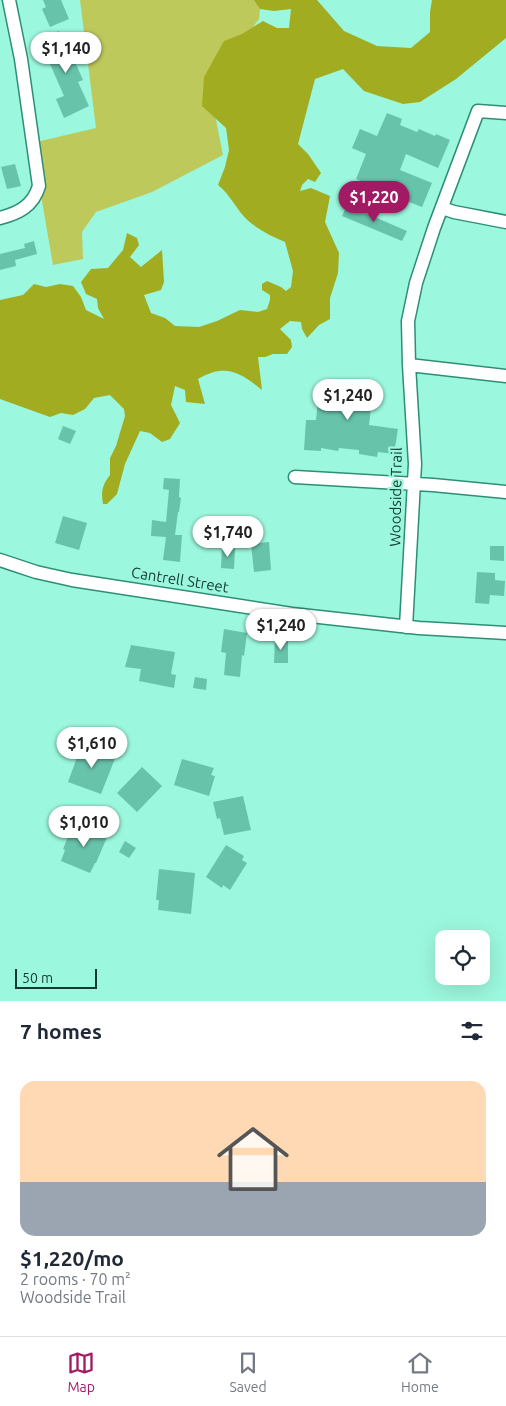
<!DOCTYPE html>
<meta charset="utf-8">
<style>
:root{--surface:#fff;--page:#f2f2f3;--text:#1f2937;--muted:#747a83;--line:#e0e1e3;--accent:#a31a64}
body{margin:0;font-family:Ubuntu,sans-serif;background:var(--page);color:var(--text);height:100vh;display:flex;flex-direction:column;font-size:19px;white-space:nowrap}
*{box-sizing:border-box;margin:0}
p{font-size:16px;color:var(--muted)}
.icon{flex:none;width:28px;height:28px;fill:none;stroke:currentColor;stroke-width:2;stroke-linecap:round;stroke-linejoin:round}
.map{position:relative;height:1001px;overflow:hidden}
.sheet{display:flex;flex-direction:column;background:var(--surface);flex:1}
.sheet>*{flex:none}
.buttons{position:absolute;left:435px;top:930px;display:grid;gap:10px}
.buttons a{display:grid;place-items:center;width:55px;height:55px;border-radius:10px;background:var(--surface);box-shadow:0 5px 20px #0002;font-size:25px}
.scale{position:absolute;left:15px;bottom:12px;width:82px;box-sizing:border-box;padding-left:5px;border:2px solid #133a31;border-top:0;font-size:14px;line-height:18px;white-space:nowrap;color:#133a31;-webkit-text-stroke:4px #9bf7dd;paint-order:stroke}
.price{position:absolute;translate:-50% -42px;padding:0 11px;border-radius:18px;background:#fff;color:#222;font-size:16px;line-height:32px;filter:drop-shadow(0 1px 2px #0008)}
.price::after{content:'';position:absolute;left:50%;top:30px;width:15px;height:11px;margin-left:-8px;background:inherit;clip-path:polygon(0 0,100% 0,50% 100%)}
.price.active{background:var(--accent);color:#fff}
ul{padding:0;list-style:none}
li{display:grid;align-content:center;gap:10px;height:265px;padding:0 20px}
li+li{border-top:1px solid var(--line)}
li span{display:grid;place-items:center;height:155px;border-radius:15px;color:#555}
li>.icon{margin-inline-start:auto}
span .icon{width:90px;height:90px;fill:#fffc;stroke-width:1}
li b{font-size:21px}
h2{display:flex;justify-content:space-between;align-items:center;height:60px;padding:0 20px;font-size:21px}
.tab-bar{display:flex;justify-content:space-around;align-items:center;height:70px;border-top:1px solid var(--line);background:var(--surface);font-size:14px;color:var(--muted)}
.tab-bar a{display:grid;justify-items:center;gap:2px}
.tab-bar .active{color:var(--accent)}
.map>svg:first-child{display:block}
</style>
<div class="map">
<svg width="506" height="1001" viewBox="0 0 506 1001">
<rect width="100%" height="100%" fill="#9bf7dd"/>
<path fill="#bec95b" d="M 80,0 L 261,0 L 259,19 L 209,85 L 223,155 L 152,192 L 96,212 L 82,232 L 83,259 L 53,265 L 32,143 L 96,128 Z"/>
<path fill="#a1ac20" d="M 254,0 L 317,0 L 344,31 L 377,46 L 411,48 L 430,32 L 430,12 L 432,0 L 506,0 L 506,38 L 456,79 L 420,102 L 403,104 L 364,91 L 343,69 L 315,79 L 298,144 L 308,154 L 321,173 L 315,182 L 308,179 L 302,185 L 300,191 L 311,188 L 330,196 L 325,222 L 339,253 L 338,273 L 330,298 L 330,319 L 319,325 L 307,338 L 302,329 L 301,322 L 290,321 L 280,329 L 291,340 L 292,347 L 287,354 L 273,354 L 265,357 L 258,357 L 262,390 C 240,372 225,363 198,379 L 205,404 L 186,402 L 185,390 L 175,386 L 171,405 L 180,423 L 170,439 L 162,442 L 150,433 L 140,431 L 125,464 L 117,494 L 107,504 L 103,504 C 101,492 102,485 110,475 L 110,458 L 116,446 L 125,416 L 124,409 L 110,395 L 94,398 L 85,409 L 73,415 L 61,413 L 50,417 L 0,399 L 0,300 L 23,295 L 34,284 L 46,287 L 60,284 L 73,286 L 81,297 L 86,310 L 104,319 L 98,308 L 97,299 L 86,294 L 81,282 L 91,269 L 108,268 L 123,250 L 127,233 L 137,238 L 139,245 L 130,257 L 141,267 L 162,250 L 164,282 L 161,290 L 144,295 L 151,313 L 165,318 L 175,326 L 199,327 L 217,321 L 240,310 L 258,312 L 267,309 L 270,300 L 270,295 L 262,290 L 262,284 L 267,281 L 281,287 L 286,291 L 291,287 L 293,271 L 285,242 C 269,235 252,227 241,213 C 233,203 228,193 218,185 L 225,167 L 229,150 L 226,128 L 202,106 L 204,77 L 224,41 L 242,34 L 263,21 L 277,28 L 289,28 L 291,9 L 274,11 L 260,9 Z"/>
<path fill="#68c3ab" d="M 43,0 L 61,0 L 69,19 L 50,27 L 42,9 L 46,7 Z
M 59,31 L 63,41 L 71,37 L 77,51 L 71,53 L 83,80 L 78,82 L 89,106 L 64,118 L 56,99 L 64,96 L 44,50 L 52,46 L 47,36 Z
M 387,113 L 402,119 L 400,125 L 417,132 L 419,129 L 435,136 L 436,134 L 450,140 L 438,168 L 406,154 L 400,170 L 432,183 L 422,207 L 386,193 L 385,196 L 371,190 L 372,186 L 356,179 L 366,154 L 352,148 L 360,129 L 377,136 Z
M 15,164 L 21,186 L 7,189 L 1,167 Z
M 347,205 L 407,231 L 402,241 L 342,216 Z
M 34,241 L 37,254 L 15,260 L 16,266 L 0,270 L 0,254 L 25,248 L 24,244 Z
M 358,380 L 374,382 L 369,425 L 398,429 L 394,454 L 378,452 L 377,457 L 359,454 L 359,450 L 339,448 L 338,451 L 321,448 L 321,451 L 304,450 L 306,420 L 316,420 L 320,381 L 357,385 Z
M 63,426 L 76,431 L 70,444 L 58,439 Z
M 164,478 L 180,479 L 179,497 L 181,498 L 179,512 L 178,512 L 175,535 L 182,535 L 180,562 L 163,560 L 166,537 L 151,536 L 152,520 L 166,522 L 169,490 L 163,489 Z
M 63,516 L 87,523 L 79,550 L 55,543 Z
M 269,542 L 271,570 L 254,572 L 251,544 Z
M 490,546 L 504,546 L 504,561 L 490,560 Z
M 222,548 L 235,548 L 234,569 L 221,568 Z
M 477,572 L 495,573 L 495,580 L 505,581 L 504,596 L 490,595 L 489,604 L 475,603 Z
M 224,629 L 247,633 L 244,656 L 242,655 L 240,677 L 224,675 L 226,653 L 221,652 Z
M 275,638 L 288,639 L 288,663 L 274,663 Z
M 131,645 L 175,652 L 171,674 L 176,675 L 174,688 L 139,681 L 141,669 L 125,667 Z
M 195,677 L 207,679 L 206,690 L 193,688 Z
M 82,744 L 116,756 L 101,794 L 68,782 Z
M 182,759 L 214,768 L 211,775 L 215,776 L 209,796 L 174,785 Z
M 142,767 L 162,786 L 137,812 L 117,793 Z
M 243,796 L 251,830 L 224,835 L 220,818 L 217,819 L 213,802 Z
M 77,823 L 108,835 L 96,863 L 95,863 L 90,873 L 61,861 L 65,850 L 63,849 L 70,832 L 73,833 Z
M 125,841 L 136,848 L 129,858 L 119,852 Z
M 226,845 L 244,856 L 242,860 L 247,863 L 230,890 L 223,885 L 222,888 L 206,877 Z
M 159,869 L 195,873 L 191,914 L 158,910 L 159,900 L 156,900 Z"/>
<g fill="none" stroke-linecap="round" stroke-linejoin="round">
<g stroke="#2e8e77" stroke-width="15">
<path id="minor" d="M 442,208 L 454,212 L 506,222
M 0,218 C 19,213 33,206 39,186 L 21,59 L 9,0
M 409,365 L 506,376
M 295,477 L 433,485 L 506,492
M 0,560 L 36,572 L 72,580 L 292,614 L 419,628 L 506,633
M 406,627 L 415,464 L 409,365 L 408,321 L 416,283 L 434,228 L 478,111 L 506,113"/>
</g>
<use href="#minor" stroke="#fff" stroke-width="12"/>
</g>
<g text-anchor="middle" stroke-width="4.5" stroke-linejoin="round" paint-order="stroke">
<g font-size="15" fill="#133a31" stroke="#9bf7dd">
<text transform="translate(396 497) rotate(-89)" y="5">Woodside Trail</text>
<text transform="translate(180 580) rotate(9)" y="5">Cantrell Street</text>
</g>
</g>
</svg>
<div class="buttons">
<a><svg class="icon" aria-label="locate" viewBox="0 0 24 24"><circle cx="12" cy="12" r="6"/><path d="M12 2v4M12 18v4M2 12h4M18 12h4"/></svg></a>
</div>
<div class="scale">50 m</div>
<b class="price" style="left:66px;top:74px">$1,140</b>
<b class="price active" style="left:374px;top:223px">$1,220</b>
<b class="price" style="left:348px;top:421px">$1,240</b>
<b class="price" style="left:228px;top:558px">$1,740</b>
<b class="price" style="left:281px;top:651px">$1,240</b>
<b class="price" style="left:92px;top:769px">$1,610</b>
<b class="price" style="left:84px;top:848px">$1,010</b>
</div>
<section class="sheet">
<h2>7 homes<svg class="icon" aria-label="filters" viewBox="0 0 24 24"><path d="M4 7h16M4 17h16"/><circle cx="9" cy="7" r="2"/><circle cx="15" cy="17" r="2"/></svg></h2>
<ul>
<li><span style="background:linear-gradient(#ffd9b3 65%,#9aa5b1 0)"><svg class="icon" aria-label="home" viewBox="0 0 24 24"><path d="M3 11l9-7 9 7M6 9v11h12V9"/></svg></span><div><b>$1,220/mo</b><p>2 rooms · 70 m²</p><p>Woodside Trail</p></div></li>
</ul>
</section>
<nav class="tab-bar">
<a class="active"><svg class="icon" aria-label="map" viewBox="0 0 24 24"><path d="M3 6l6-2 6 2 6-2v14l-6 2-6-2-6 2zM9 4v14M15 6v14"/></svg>Map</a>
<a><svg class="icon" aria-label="saved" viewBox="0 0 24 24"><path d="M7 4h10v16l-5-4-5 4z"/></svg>Saved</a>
<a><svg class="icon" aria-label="home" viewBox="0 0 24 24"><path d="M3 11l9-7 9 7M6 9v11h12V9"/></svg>Home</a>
</nav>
